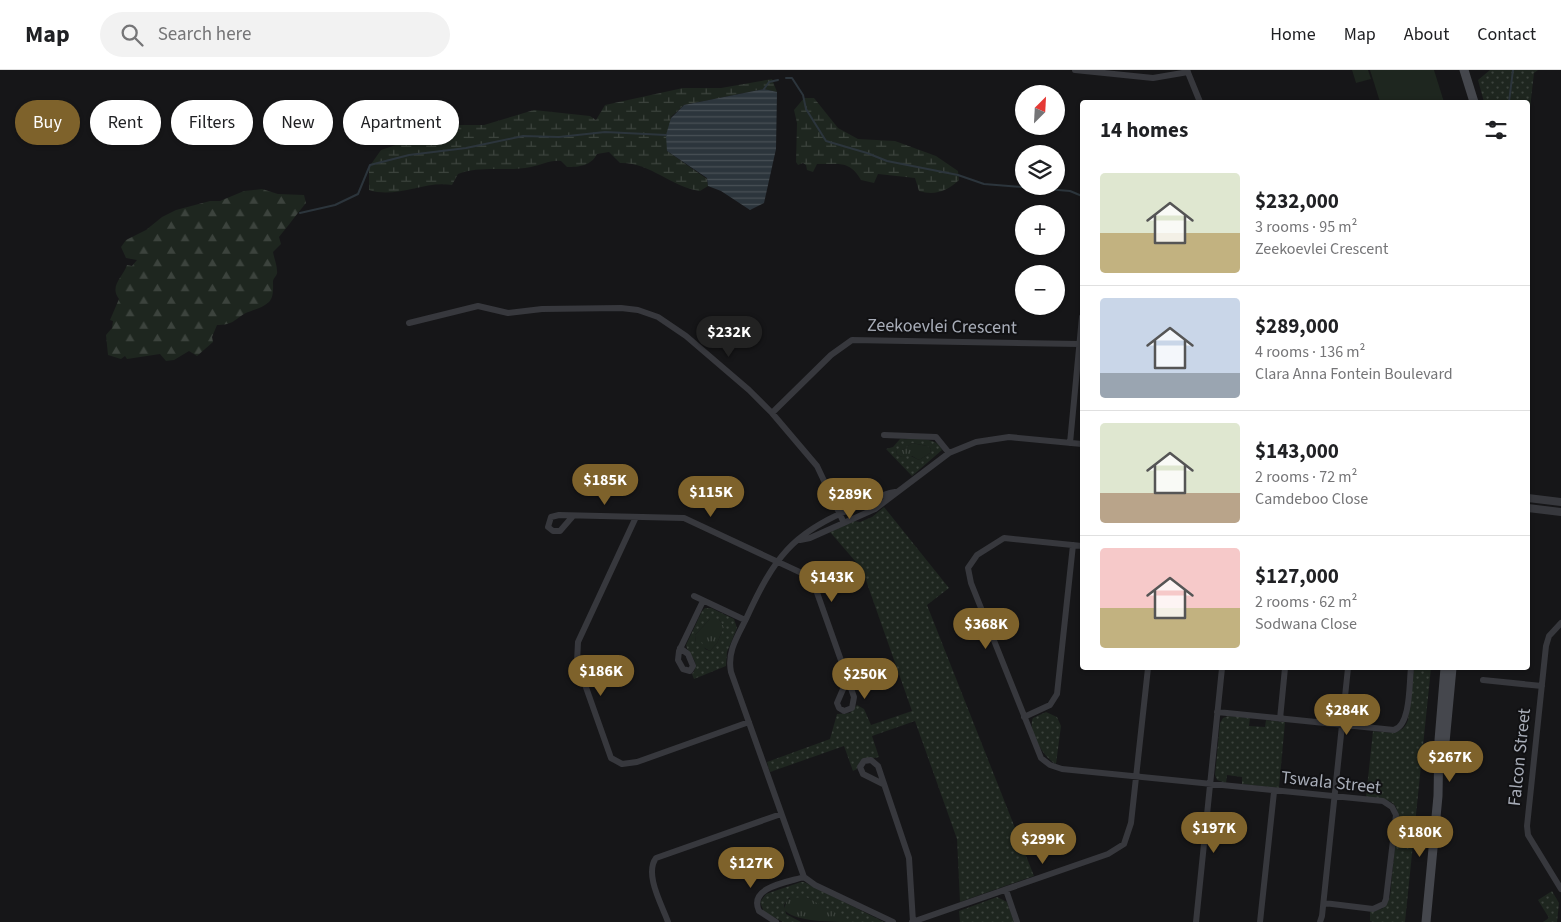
<!DOCTYPE html>
<meta charset="utf-8">
<style>
:root{--surface:#fff;--page:#f2f2f2;--text:#202124;--muted:#757577;--line:#e0e0e0;--accent:#7e622b}
body{margin:0;font-family:"Source Sans 3",sans-serif;background:var(--page);color:var(--text);height:100vh;display:flex;flex-direction:column;font-size:19px;white-space:nowrap}
*{box-sizing:border-box;margin:0}
p{font-size:16px;color:var(--muted)}
.icon{flex:none;width:28px;height:28px;fill:none;stroke:currentColor;stroke-width:2;stroke-linecap:round;stroke-linejoin:round}
.map{position:relative;flex:1;overflow:hidden}
.side{position:absolute;left:1080px;top:30px;width:450px;height:570px;display:flex;flex-direction:column;background:var(--surface);border-radius:5px;box-shadow:0 1px 4px #0004}
.side>*{flex:none}
.banner{position:absolute;left:15px;top:30px;width:475px;height:45px;display:flex;gap:10px}
.needle{width:32px;rotate:24deg}
.buttons{position:absolute;left:1015px;top:15px;display:grid;gap:10px}
.buttons a{display:grid;place-items:center;width:50px;height:50px;border-radius:50%;background:var(--surface);box-shadow:0 1px 4px #0004;font-size:25px}
.price{position:absolute;translate:-50% -42px;padding:0 11px;border-radius:18px;background:var(--accent);color:#fff;font-size:16px;line-height:32px;filter:drop-shadow(0 1px 2px #0008)}
.price::after{content:'';position:absolute;left:50%;top:30px;width:15px;height:11px;margin-left:-8px;background:inherit;clip-path:polygon(0 0,100% 0,50% 100%)}
.price.selected{background:#222;color:#fff}
ul{padding:0;list-style:none}
li{display:flex;align-items:center;gap:15px;height:125px;padding:0 20px}
li+li{border-top:1px solid var(--line)}
li span{display:grid;place-items:center;flex:none;width:140px;height:100px;border-radius:5px;color:#555}
li>.icon{margin-inline-start:auto}
span .icon{width:60px;height:60px;fill:#fffc;stroke-width:1}
li b{font-size:21px}
h2{display:flex;justify-content:space-between;align-items:center;height:60px;padding:0 20px;font-size:21px}
.pill{padding:0 18px;border-radius:22px;background:var(--surface);box-shadow:0 1px 4px #0004;font-size:18px;line-height:45px}
.pill.selected{background:var(--accent);color:#fff}
header{display:flex;align-items:center;gap:30px;box-sizing:border-box;height:70px;padding:0 25px;background:var(--surface);border-bottom:1px solid var(--line)}
header strong{font-size:24px}
nav{display:flex;gap:28px;margin-inline-start:auto;font-size:18px}
.search{width:350px;height:45px;background:var(--page);display:flex;align-items:center;gap:12px;box-sizing:border-box;padding:0 18px;border-radius:28px;color:var(--muted);font-size:19px}
.map>svg:first-child{display:block}
</style>
<header>
<strong>Map</strong>
<div class="search"><svg class="icon" aria-label="search" viewBox="0 0 24 24"><circle cx="10" cy="10" r="6"/><path d="M15 15l6 6"/></svg>Search here</div>
<nav><a>Home</a><a>Map</a><a>About</a><a>Contact</a></nav>
</header>
<div class="map">
<svg width="1561" height="852" viewBox="0 0 1561 852">
<defs>
<pattern id="grass-tufts" width="24" height="20" patternUnits="userSpaceOnUse" patternTransform="scale(1.25)"><rect width="24" height="20" fill="#1e261f"/><path d="M3 7l-1-3M5 7V3M7 7l1-3M15 17l-1-3M17 17v-4M19 17l1-3" fill="none" stroke="#3c433d"/></pattern>
<pattern id="forest-firs" width="22" height="20" patternUnits="userSpaceOnUse" patternTransform="scale(1.25)"><rect width="22" height="20" fill="#1e261f"/><path d="M5 1l3.5 6h-7zM16 11l3.5 6h-7z" fill="#3c433d"/></pattern>
<pattern id="wetland-marsh" width="20" height="14" patternUnits="userSpaceOnUse" patternTransform="scale(1.25)"><rect width="20" height="14" fill="#1e261f"/><path d="M1 5h8M5 5V1M11 12h8M15 12V8" fill="none" stroke="#3c433d"/></pattern>
<pattern id="park-dots" width="8" height="8" patternUnits="userSpaceOnUse" patternTransform="scale(1.25)"><rect width="8" height="8" fill="#1e261f"/><path d="M2 2h.1M6 6h.1" fill="none" stroke="#3c433d" stroke-width="1.8" stroke-linecap="round"/></pattern>
<pattern id="water-rules" width="6" height="5" patternUnits="userSpaceOnUse" patternTransform="scale(1.25)"><rect width="6" height="5" fill="#2c353c"/><path d="M0 2.5h6" fill="none" stroke="#485056"/></pattern>
</defs>
<rect width="100%" height="100%" fill="#161618"/>
<path fill="url(#grass-tufts)" d="M 912,373 L 927,376 L 931,379 L 930,383 L 919,390 L 912,386 L 902,387 L 896,384 L 897,380 L 903,380 Z
M 710,549 L 719,549 L 724,557 L 717,573 L 710,581 L 696,573 L 695,565 Z
M 806,827 L 850,849 L 853,852 C 835,852 791,852 784,839 L 787,830 L 792,827 Z"/>
<path fill="url(#forest-firs)" d="M 262,119 L 278,124 L 304,125 L 306,133 C 296,145 289,155 279,167 L 281,174 L 273,182 C 274,188 277,195 277,201 C 278,205 274,207 273,211 C 273,218 274,227 269,232 C 261,239 252,240 244,244 C 233,251 232,255 217,255 L 212,267 L 213,272 L 197,286 L 189,281 L 174,290 L 166,291 L 160,284 L 127,289 L 125,286 L 121,289 L 108,285 L 106,265 L 112,258 L 113,251 L 110,250 L 119,229 C 109,216 123,207 127,195 L 132,196 L 137,190 L 126,188 L 121,177 L 126,170 L 146,160 L 162,147 L 176,140 L 210,131 L 220,131 L 244,121 Z"/>
<path fill="url(#wetland-marsh)" d="M 772,9 L 777,22 L 764,19 L 684,35 L 671,47 L 667,81 L 707,109 L 708,116 L 700,121 C 671,117 650,92 620,93 L 609,82 L 597,84 C 591,96 579,97 567,97 L 561,91 C 549,90 542,95 531,97 C 506,102 481,95 458,104 L 452,115 C 425,110 397,129 369,120 L 369,97 L 381,80 L 431,63 L 457,55 L 484,55 L 534,40 L 590,46 L 596,50 L 605,35 L 683,18 L 721,18 Z
M 804,28 L 814,28 L 838,58 L 858,69 L 895,71 L 936,86 L 958,101 L 959,110 C 947,121 935,126 919,121 L 915,108 L 878,104 L 874,113 L 861,110 C 849,89 838,95 817,94 L 813,102 L 807,100 L 806,95 L 803,93 L 798,95 L 796,92 L 797,53 L 794,40 Z"/>
<path fill="url(#park-dots)" fill-rule="evenodd" d="M 1490,0 L 1538,0 L 1534,3 L 1528,55 L 1528,32 L 1484,32 L 1478,10 Z
M 900,369 C 914,370 936,365 942,380 L 912,406 L 886,379 L 893,377 ZM 912,373 L 927,376 L 931,379 L 930,383 L 919,390 L 909,385 L 902,387 L 896,384 L 897,380 L 903,380 Z
M 884,437 L 949,518 L 927,535 L 1034,806 L 960,832 L 957,769 L 915,651 L 872,666 L 879,687 C 869,690 860,685 857,699 L 853,701 L 844,676 L 770,702 L 767,692 L 830,669 L 837,644 L 850,643 L 857,635 L 864,639 L 871,655 L 912,641 L 862,499 L 830,462 L 854,451 L 860,452 L 872,447 Z
M 705,538 L 711,538 L 734,549 L 737,558 L 727,582 L 726,596 L 694,609 L 692,604 C 702,592 688,585 686,575 L 702,541 ZM 710,549 L 719,549 L 724,557 L 717,573 L 710,581 L 705,579 L 702,572 L 696,573 L 695,565 Z
M 1414,598 L 1431,598 L 1405,852 L 1373,852 L 1370,851 L 1370,841 L 1382,839 L 1390,827 L 1398,745 C 1397,727 1380,729 1366,727 L 1373,661 C 1387,662 1402,667 1408,650 Z
M 1046,642 L 1057,647 L 1061,656 L 1056,694 C 1044,689 1027,660 1033,648 Z
M 1228,646 L 1250,648 L 1249,656 L 1265,657 L 1266,650 L 1285,652 L 1279,718 L 1242,714 L 1242,707 L 1227,705 L 1226,713 L 1217,710 L 1215,705 L 1220,653 L 1223,648 Z
M 801,812 L 804,812 L 884,852 L 853,852 L 806,827 L 789,828 L 784,835 L 786,844 L 801,852 L 783,852 L 764,842 L 760,832 L 766,824 Z
M 1552,821 L 1559,833 L 1557,852 L 1543,852 L 1549,848 L 1538,830 Z
M 997,827 L 1007,832 L 1014,852 L 960,852 L 959,841 Z"/>
<path fill="#1e261f" d="M 1352,0 L 1368,0 L 1371,9 L 1356,13 Z
M 1370,0 L 1434,0 L 1444,32 L 1380,32 Z"/>
<path fill="url(#water-rules)" d="M 764,19 L 777,22 L 776,79 L 764,133 L 750,140 L 721,121 L 708,116 L 707,108 L 667,81 L 666,65 L 671,48 L 684,35 Z"/>
<g fill="none" stroke-linecap="round" stroke-linejoin="round">
<path stroke="#2c353c" stroke-width="2" d="M 786,8 L 792,8 L 803,25 L 806,39 L 826,71 L 867,83 L 887,91 L 958,105 L 984,114 L 1070,121 L 1082,126
M 764,19 L 769,12 L 778,10
M 1509,32 L 1513,0
M 300,143 L 335,135 L 358,124 L 370,95 L 409,85 L 466,78 L 523,66 L 559,67 L 605,62 L 666,65"/>
<path stroke="#37383d" stroke-width="6" d="M 1075,0 L 1153,8 L 1188,2
M 1187,0 L 1200,32
M 409,253 L 478,236 L 508,243 L 542,239 L 621,238 L 638,240 L 658,247 L 686,266 L 749,320 L 772,343 L 817,396 L 844,453
M 772,343 L 831,285 L 852,270 L 1080,274
M 884,365 L 936,367 L 949,383
M 1070,373 L 1082,247
M 573,446 L 560,461 L 553,461 L 548,457 L 551,447 L 559,445 L 684,448 L 806,505 L 815,517 L 854,627 L 852,638 L 844,641 L 839,638 L 837,633 L 847,610
M 636,447 L 578,572 L 577,592 L 611,688 L 622,694 L 637,692 L 749,652
M 800,470 L 810,468 L 875,439 L 949,383 L 976,372 L 1009,367 L 1082,374
M 1082,476 L 1004,468 L 977,485 L 968,498 L 971,513 L 1041,688 L 1050,695 L 1062,699 L 1383,731 L 1392,737 L 1396,745 L 1386,829 L 1384,834 L 1373,839 L 1324,833
M 694,526 L 745,550
M 1561,553 L 1549,566 L 1546,576 L 1527,756 L 1528,765 L 1561,819
M 680,578 L 688,584 L 693,596 L 690,601 L 683,599 L 678,590 L 679,581 L 703,531
M 1483,610 L 1542,616
M 1217,642 L 1394,660 C 1411,655 1409,613 1411,598
M 1024,647 L 1050,635 L 1057,624 L 1073,475
M 1280,649 L 1285,598
M 883,714 L 863,704 L 860,697 L 864,691 L 871,690 L 878,696 L 909,788 L 913,852
M 1006,820 L 1017,852
M 668,852 C 662,835 644,804 656,788 L 781,744
M 776,852 L 759,841 C 748,817 788,812 804,807
M 893,852 L 815,815 L 804,807 L 731,602 C 727,582 737,567 746,549 C 774,488 792,462 856,437 C 869,432 881,424 895,422
M 912,852 L 1108,784 L 1124,774 L 1131,753 L 1148,598
M 1196,852 L 1222,598
M 1260,852 L 1274,722
M 1320,852 L 1322,846 L 1348,598"/>
<path stroke="#37383d" stroke-width="8" d="M 1528,428 L 1561,432
M 1528,438 L 1561,442"/>
<path stroke="#45474d" stroke-width="9" d="M 1464,0 L 1474,32
M 1444,683 L 1452,598
M 1426,852 L 1438,726 L 1439,670 L 1445,598"/>
</g>
<g text-anchor="middle" stroke-width="4" stroke-linejoin="round" paint-order="stroke">
<g font-size="18" fill="#a8adb8" stroke="#111113">
<text transform="translate(942 256) rotate(1)" y="6">Zeekoevlei Crescent</text>
<text transform="translate(1519 687) rotate(-84)" y="6">Falcon Street</text>
<text transform="translate(1331 712) rotate(6)" y="6">Tswala Street</text>
</g>
</g>
</svg>
<div class="buttons">
<a><svg class="needle" viewBox="-14 -14 28 28"><path d="M0-13l5 13h-10z" fill="#e53935"/><path d="M0 13l5-13h-10z" fill="#757577"/></svg></a>
<a><svg class="icon" aria-label="layers" viewBox="0 0 24 24"><path d="M12 4l9 5-9 5-9-5zM3 14l9 5 9-5"/></svg></a>
<a>+</a>
<a>−</a>
</div>
<b class="price selected" style="left:729px;top:288px">$232K</b>
<b class="price" style="left:605px;top:436px">$185K</b>
<b class="price" style="left:711px;top:448px">$115K</b>
<b class="price" style="left:850px;top:450px">$289K</b>
<b class="price" style="left:832px;top:533px">$143K</b>
<b class="price" style="left:986px;top:580px">$368K</b>
<b class="price" style="left:601px;top:627px">$186K</b>
<b class="price" style="left:865px;top:630px">$250K</b>
<b class="price" style="left:1347px;top:666px">$284K</b>
<b class="price" style="left:1450px;top:713px">$267K</b>
<b class="price" style="left:1214px;top:784px">$197K</b>
<b class="price" style="left:1420px;top:788px">$180K</b>
<b class="price" style="left:1043px;top:795px">$299K</b>
<b class="price" style="left:751px;top:819px">$127K</b>
<div class="banner">
<a class="pill selected">Buy</a>
<a class="pill">Rent</a>
<a class="pill">Filters</a>
<a class="pill">New</a>
<a class="pill">Apartment</a>
</div>
<section class="side">
<h2>14 homes<svg class="icon" aria-label="filters" viewBox="0 0 24 24"><path d="M4 7h16M4 17h16"/><circle cx="9" cy="7" r="2"/><circle cx="15" cy="17" r="2"/></svg></h2>
<ul>
<li><span style="background:linear-gradient(#dfe7d0 60%,#c2b280 0)"><svg class="icon" aria-label="home" viewBox="0 0 24 24"><path d="M3 11l9-7 9 7M6 9v11h12V9"/></svg></span><div><b>$232,000</b><p>3 rooms · 95 m²</p><p>Zeekoevlei Crescent</p></div></li>
<li><span style="background:linear-gradient(#c9d6e8 75%,#9aa5b1 0)"><svg class="icon" aria-label="home" viewBox="0 0 24 24"><path d="M3 11l9-7 9 7M6 9v11h12V9"/></svg></span><div><b>$289,000</b><p>4 rooms · 136 m²</p><p>Clara Anna Fontein Boulevard</p></div></li>
<li><span style="background:linear-gradient(#dfe7d0 70%,#b9a48a 0)"><svg class="icon" aria-label="home" viewBox="0 0 24 24"><path d="M3 11l9-7 9 7M6 9v11h12V9"/></svg></span><div><b>$143,000</b><p>2 rooms · 72 m²</p><p>Camdeboo Close</p></div></li>
<li><span style="background:linear-gradient(#f6c9c9 60%,#c2b280 0)"><svg class="icon" aria-label="home" viewBox="0 0 24 24"><path d="M3 11l9-7 9 7M6 9v11h12V9"/></svg></span><div><b>$127,000</b><p>2 rooms · 62 m²</p><p>Sodwana Close</p></div></li>
</ul>
</section>
</div>
